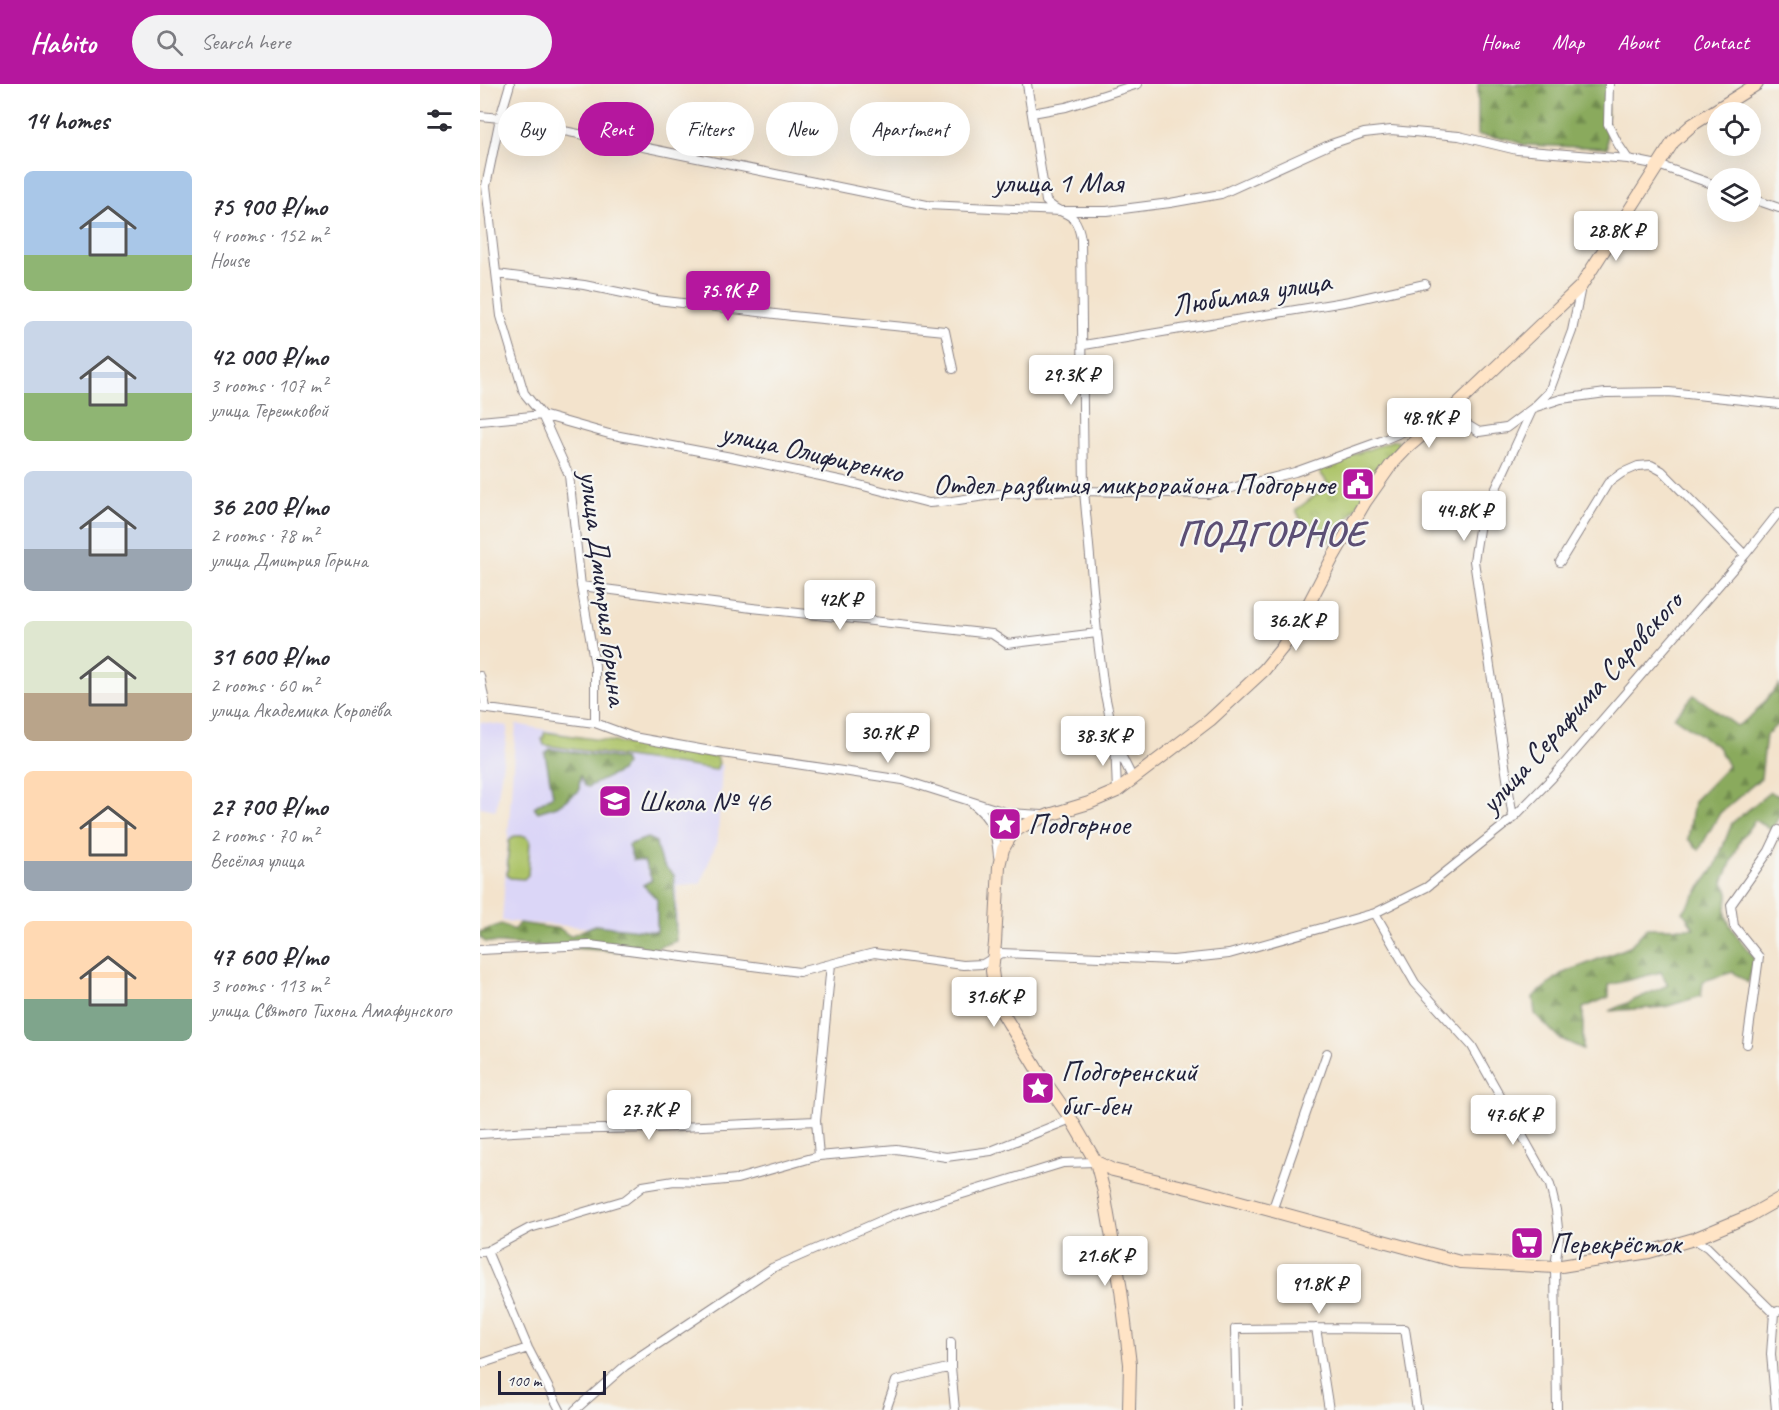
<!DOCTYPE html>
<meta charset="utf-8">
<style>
:root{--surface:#fff;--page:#f2f2f3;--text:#2b2b33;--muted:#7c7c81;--accent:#b5179e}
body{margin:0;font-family:Caveat,sans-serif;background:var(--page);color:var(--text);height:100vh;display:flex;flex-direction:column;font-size:22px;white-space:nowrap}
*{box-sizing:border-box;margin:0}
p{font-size:20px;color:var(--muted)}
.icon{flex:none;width:33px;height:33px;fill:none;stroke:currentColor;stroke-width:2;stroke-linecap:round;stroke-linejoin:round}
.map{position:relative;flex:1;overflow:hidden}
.side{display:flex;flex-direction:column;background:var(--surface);width:480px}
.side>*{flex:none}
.guide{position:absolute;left:18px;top:18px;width:570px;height:54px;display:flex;gap:12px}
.fabs{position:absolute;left:1227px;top:18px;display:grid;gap:12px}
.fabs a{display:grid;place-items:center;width:54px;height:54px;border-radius:50%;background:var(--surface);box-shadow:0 6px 24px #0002;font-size:30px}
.scale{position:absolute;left:18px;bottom:15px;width:108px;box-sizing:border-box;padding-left:6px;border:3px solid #22223b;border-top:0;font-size:16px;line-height:21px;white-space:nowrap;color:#22223b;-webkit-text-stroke:4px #f6f6f2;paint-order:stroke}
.price{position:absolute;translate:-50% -51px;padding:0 14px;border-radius:6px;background:#fff;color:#222;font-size:20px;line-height:39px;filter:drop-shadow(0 2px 3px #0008)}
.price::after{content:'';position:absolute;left:50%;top:36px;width:18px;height:14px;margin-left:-9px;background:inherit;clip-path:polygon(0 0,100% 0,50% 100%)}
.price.active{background:var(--accent);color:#fff}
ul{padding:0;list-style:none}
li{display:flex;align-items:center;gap:18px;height:150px;padding:0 24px}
li span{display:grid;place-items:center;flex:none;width:168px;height:120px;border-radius:9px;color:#555}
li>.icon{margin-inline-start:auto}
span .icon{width:72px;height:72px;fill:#fffc;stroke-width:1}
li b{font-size:26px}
h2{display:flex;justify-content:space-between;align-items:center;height:72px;padding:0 24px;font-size:26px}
.tag{padding:0 21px;border-radius:27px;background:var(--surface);box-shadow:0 6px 24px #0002;font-size:21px;line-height:54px}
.tag.active{background:var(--accent);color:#fff}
header{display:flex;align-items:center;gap:36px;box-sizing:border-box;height:84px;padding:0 30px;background:var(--accent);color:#fff}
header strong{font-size:28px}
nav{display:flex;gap:33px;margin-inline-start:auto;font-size:21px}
.search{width:420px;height:54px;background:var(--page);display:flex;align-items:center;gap:15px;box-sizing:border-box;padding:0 21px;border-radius:33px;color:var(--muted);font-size:22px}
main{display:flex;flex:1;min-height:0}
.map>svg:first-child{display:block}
</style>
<header>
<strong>Habito</strong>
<div class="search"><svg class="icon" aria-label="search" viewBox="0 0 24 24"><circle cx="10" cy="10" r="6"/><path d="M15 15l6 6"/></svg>Search here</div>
<nav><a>Home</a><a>Map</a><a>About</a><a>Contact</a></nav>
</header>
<main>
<section class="side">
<h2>14 homes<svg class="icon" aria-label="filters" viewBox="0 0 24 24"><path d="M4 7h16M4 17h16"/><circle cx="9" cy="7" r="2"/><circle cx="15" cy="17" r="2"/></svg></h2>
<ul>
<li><span style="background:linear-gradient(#a9c7e8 70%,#8fb573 0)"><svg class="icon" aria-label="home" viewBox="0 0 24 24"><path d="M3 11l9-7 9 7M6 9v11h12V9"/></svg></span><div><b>75 900 ₽/mo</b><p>4 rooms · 152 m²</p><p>House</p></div></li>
<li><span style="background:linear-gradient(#c9d6e8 60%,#8fb573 0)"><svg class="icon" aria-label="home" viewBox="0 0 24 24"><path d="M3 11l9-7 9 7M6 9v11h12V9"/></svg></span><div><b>42 000 ₽/mo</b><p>3 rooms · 107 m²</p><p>улица Терешковой</p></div></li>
<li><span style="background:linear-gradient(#c9d6e8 65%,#9aa5b1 0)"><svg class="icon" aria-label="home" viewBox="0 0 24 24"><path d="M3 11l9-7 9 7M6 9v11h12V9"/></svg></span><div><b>36 200 ₽/mo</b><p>2 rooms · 78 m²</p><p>улица Дмитрия Горина</p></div></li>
<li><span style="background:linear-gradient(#dfe7d0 60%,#b9a48a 0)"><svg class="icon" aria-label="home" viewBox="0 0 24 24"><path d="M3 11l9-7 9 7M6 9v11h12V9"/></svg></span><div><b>31 600 ₽/mo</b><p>2 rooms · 60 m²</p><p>улица Академика Королёва</p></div></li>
<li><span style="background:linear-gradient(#ffd9b3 75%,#9aa5b1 0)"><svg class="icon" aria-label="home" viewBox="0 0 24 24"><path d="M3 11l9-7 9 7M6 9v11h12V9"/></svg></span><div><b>27 700 ₽/mo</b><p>2 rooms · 70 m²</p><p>Весёлая улица</p></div></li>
<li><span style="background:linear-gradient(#ffd9b3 65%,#7fa58c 0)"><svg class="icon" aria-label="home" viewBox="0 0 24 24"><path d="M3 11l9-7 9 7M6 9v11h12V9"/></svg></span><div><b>47 600 ₽/mo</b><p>3 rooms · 113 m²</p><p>улица Святого Тихона Амафунского</p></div></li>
</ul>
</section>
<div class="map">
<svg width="1299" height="1326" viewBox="0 0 1299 1326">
<defs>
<pattern id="grass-tufts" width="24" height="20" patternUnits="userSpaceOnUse" patternTransform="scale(1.5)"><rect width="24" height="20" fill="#adc469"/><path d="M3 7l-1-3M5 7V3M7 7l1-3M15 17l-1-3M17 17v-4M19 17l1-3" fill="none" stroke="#95a85c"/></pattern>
<pattern id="forest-firs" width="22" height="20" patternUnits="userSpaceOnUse" patternTransform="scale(1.5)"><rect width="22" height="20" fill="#8aaa5d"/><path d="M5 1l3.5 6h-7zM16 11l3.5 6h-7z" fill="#708a4e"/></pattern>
</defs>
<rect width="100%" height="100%" fill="#f6f6f2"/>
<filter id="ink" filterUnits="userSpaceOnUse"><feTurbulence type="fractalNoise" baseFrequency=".0167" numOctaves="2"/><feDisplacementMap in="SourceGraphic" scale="12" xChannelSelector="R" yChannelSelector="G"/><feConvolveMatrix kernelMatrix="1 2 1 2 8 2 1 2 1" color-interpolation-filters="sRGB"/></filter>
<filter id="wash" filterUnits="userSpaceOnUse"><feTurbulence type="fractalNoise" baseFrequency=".008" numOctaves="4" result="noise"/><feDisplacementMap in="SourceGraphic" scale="24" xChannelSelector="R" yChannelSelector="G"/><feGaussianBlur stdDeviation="1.35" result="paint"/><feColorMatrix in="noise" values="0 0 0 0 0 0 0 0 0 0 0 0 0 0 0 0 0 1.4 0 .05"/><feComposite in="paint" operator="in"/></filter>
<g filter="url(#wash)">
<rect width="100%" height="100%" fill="#f3e3cc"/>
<path fill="#dbd6f7" d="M 0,638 L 28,642 L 16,726 L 0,723 Z
M 36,640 L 242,681 L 238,754 L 221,799 L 197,802 L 197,850 L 22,837 Z"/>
<path fill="url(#grass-tufts)" stroke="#687352" stroke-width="1.5" d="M 914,356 L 918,357 L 918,361 L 852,459 L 822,438 L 816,426 L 849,401 L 837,384 Z
M 65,648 L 237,673 L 239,679 L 236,686 L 64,661 L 62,655 Z"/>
<path fill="url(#forest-firs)" stroke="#56664c" stroke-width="1.5" d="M 998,0 L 1127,0 L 1127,64 L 1044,61 L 1029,55 L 998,51 Z
M 1299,601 L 1299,639 L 1286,651 L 1281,694 L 1240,729 L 1219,766 L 1208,755 L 1214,717 L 1248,682 L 1238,663 L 1194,633 L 1214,611 L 1257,642 L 1273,631 Z
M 70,665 L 143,675 L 145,681 L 141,687 L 108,703 L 105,702 L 100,691 L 99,707 L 77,722 L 58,728 L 54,723 L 73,711 L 65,670 Z
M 1290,708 L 1299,712 L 1299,732 L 1292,746 L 1275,736 L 1261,755 L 1243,798 C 1254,817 1244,814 1246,830 C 1247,842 1267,865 1275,874 L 1268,899 L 1253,888 L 1223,897 L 1221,912 L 1185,923 L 1129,927 L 1188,901 L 1181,888 L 1129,901 L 1129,913 L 1103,924 L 1103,965 L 1079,954 L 1055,930 L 1053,913 L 1081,890 L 1149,863 L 1167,844 L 1214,844 L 1203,828 L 1235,783 L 1252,739 Z
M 167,754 L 176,758 C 178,773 182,782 194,791 L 196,857 L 164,869 L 5,858 L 0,853 L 0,848 L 21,840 L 34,846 L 39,839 L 80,845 L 90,852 L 115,841 L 177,848 L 177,815 L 163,801 L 172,796 L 164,777 L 153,776 L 148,761 Z"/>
<path fill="#adc469" stroke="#687352" stroke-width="1.5" d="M 34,752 L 45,752 L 50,756 L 48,791 L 44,795 L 30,794 L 27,791 L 29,757 Z"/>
</g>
<g filter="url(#ink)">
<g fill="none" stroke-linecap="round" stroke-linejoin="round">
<g stroke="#8a8284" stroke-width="10">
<path id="street" d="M 30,0 L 20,34 L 6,102 L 21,232 L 44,309 L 62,331 L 89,391 L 101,502 L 115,582 L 115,639 L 153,653 L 242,669 L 423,696 L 528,729 L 562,731
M 547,0 L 566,117 C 583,135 596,123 601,155 L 604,407 L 617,549 L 624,606 L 635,658 L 637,707
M 1129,0 L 1128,40 L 1138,60 L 1148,75 L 1178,81 L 1238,102
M 552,29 L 586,23 L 658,0
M 0,32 L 20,34 L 447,121 L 581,127 L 627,127 L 690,119 L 741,110 L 851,60 L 884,49 L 911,46 L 979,52 L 1037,66 L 1148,75
M 1270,114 L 1299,124
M 17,190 L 104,201 L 177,216 L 312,232 L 465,247 L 473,285
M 604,261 L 870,217 L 945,200
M 0,337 L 62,331 L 129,350 L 251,373 L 364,397 L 449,419 L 472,417 L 518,410 L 604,407 L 728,410 L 815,388 L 901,357 L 968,329 L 999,348 L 1026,344 L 1053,324 L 1081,315 L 1126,309 L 1189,308 L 1299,320
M 1080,478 L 1128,399 L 1142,389 L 1158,382 L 1171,381 L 1182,387 L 1265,471
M 101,502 L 272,524 L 512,550 L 527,560 L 617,549
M 0,592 L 6,624
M 0,624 L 115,639
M 636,661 L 653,695
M 492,719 C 512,735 516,748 518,772
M514 740a11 11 0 1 1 22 0a11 11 0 1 1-22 0Z
M 1033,734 L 994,477 L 1000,439 L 1053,324 L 1069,308 L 1092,247 L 1101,203
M 895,829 L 935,899 L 992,962 L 1070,1101 L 1076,1126 L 1079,1154 L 1075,1183 L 1077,1326
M 0,866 L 110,861 L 319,888 L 394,869 L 483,881 L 503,880 L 521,869 L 693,876 L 749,870 L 895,829 L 947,803 L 1033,734 L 1072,694 L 1265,471 L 1299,428
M 1267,960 L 1279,873 L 1254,842 L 1251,821 L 1289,767 L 1299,746
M 0,1050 L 68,1046 L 177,1044 L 336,1037
M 339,1072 L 336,1037 L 351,880
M 792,1127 L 847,969
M 1214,1155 L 1227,1163 L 1294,1229
M 7,1167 L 48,1264 L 80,1326
M 0,1168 L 7,1167 L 50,1144 L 145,1116 L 163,1102 L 194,1097 L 224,1098 L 257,1095 L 339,1072 L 416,1065 L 466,1073 L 511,1067 L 591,1035
M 836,1244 L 849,1326
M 471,1258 L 471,1283 L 475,1326
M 0,1280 L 48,1264
M 95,1326 L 145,1282 L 292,1184 L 414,1131 L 583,1079 L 616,1078
M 406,1326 L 416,1297 L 471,1283
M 757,1326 L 755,1245 L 836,1244 L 925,1245 L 937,1326
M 1296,1326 L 1291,1270 L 1294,1229 L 1298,1227"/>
</g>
<g stroke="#8a8284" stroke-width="14">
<path id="secondary" d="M 616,1078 L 633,1086 L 720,1107 L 980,1178 L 1075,1183 L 1169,1168 L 1214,1155 L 1269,1132 L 1299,1115
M 649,1326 L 650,1280 L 641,1206 L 624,1108 L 616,1078 L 591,1035 L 561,992 L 522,928 L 516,915 L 512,887 L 515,859 L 519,782 L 523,765 L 533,748 L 545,741 L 569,731 L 609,719 L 637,707 L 730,636 L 784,586 L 802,564 L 826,525 L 852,475 L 885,418 L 911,381 L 927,364 L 968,329 L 1101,202 L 1193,58 L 1212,41 L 1277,0"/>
</g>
<use href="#street" stroke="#fff" stroke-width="8"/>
<use href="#secondary" stroke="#ffe4c6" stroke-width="12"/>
</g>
</g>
<defs>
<g id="civic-square" transform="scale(1.725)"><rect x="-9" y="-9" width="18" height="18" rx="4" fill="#b5179e" stroke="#f6f6f2"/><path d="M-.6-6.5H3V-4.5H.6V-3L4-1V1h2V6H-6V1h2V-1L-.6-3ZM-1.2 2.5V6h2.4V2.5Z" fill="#fff"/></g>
<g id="school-square" transform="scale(1.725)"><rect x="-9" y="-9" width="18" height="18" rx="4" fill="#b5179e" stroke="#f6f6f2"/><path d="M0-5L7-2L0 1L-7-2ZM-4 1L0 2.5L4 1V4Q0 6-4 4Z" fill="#fff"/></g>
<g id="sight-square" transform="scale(1.725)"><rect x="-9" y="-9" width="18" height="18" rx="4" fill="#b5179e" stroke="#f6f6f2"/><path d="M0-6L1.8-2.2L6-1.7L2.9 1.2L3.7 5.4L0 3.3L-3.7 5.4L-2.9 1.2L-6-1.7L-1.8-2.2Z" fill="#fff"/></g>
<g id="supermarket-square" transform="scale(1.725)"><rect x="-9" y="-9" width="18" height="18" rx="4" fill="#b5179e" stroke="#f6f6f2"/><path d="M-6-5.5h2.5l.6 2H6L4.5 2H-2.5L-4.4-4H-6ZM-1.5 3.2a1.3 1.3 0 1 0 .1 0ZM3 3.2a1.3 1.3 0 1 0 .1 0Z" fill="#fff"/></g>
</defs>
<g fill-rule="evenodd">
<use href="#civic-square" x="878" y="400"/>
<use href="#school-square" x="135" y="717"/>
<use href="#sight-square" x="525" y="740"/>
<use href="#sight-square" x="558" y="1004"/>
<use href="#supermarket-square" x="1047" y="1159"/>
</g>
<g text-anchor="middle" stroke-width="4.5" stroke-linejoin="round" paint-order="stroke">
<g font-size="30" fill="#22223b" stroke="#f6f6f2">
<text x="578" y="108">улица 1 Мая</text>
<text transform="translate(771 209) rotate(-9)" y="10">Любимая улица</text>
<text transform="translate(332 368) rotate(13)" y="10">улица Олифиренко</text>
<text transform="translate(124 504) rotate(83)" y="10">улица Дмитрия Горина</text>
<text transform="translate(1101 618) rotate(-48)" y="10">улица Серафима Саровского</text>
</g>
<g font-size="30" fill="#22223b" stroke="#f6f6f2" text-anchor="start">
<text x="855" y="410" text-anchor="end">Отдел развития микрорайона Подгорное</text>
<text x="158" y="727">Школа № 46</text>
<text x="548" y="750">Подгорное</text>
<text x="581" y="997">Подгоренский<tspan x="581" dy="34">биг-бен</tspan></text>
<text x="1070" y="1169">Перекрёсток</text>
</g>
<g font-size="36" font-weight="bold" letter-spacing="1.5" fill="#5c4f75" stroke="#f6f6f2">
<text x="792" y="461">ПОДГОРНОЕ</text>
</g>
</g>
</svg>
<div class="fabs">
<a><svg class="icon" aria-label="locate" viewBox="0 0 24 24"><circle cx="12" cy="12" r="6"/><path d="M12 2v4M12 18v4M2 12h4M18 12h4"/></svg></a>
<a><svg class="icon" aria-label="layers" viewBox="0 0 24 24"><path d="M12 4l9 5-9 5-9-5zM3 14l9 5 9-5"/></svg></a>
</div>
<div class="scale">100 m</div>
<b class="price" style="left:1136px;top:178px">28.8K ₽</b>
<b class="price active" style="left:248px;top:238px">75.9K ₽</b>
<b class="price" style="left:591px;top:322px">29.3K ₽</b>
<b class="price" style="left:949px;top:365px">48.9K ₽</b>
<b class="price" style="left:984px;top:458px">44.8K ₽</b>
<b class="price" style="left:360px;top:547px">42K ₽</b>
<b class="price" style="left:816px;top:568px">36.2K ₽</b>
<b class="price" style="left:408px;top:680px">30.7K ₽</b>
<b class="price" style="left:623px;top:683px">38.3K ₽</b>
<b class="price" style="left:514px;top:944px">31.6K ₽</b>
<b class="price" style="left:169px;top:1057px">27.7K ₽</b>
<b class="price" style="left:1033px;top:1062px">47.6K ₽</b>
<b class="price" style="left:625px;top:1203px">21.6K ₽</b>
<b class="price" style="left:839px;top:1231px">91.8K ₽</b>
<div class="guide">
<a class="tag">Buy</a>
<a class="tag active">Rent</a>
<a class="tag">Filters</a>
<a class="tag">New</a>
<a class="tag">Apartment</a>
</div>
</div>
</main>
